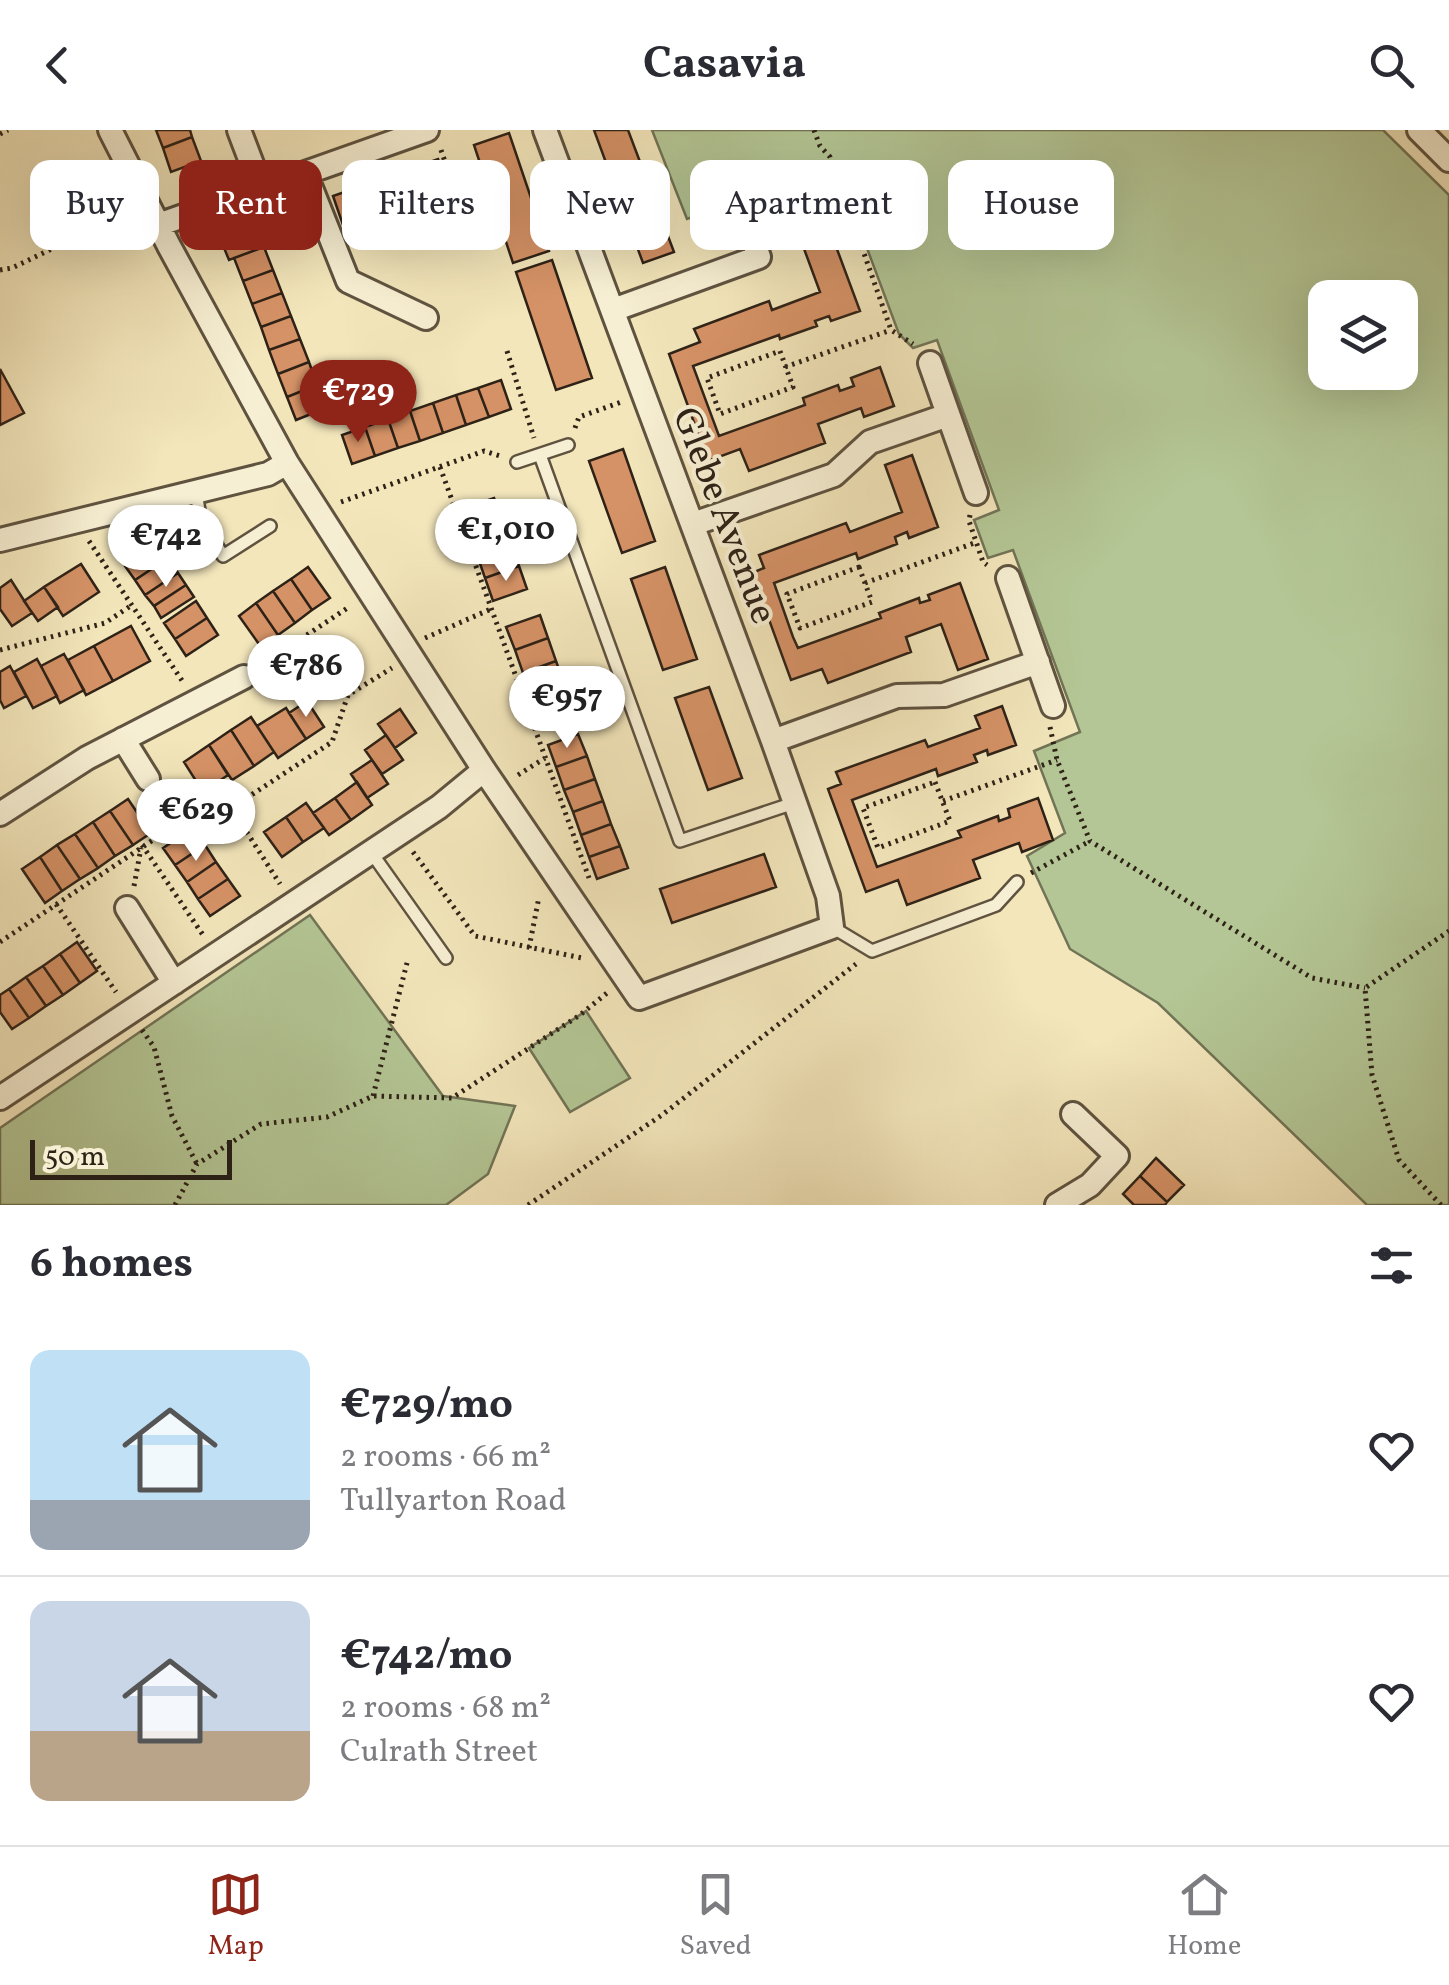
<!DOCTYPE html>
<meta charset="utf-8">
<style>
:root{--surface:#fff;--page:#f2f2f3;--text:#2b2b33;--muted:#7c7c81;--line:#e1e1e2;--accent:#8f2418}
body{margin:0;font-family:Vollkorn,serif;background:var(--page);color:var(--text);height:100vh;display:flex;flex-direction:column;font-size:38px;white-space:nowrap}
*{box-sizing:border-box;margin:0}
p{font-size:32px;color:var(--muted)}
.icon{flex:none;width:55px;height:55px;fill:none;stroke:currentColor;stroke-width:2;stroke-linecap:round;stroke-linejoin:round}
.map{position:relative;height:1075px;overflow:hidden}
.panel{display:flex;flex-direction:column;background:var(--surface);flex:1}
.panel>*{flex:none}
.top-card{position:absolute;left:30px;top:30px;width:1390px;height:90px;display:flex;gap:20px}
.buttons{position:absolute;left:1308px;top:150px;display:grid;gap:20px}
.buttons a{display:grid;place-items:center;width:110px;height:110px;border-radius:20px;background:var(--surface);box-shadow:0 10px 40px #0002;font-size:50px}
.scale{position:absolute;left:30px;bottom:25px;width:202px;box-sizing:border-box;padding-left:10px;border:5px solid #2e2217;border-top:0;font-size:28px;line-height:35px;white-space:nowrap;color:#2e2217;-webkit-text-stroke:8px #f7efd3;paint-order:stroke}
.price{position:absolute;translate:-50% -85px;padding:0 22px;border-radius:35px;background:#fff;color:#222;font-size:32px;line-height:65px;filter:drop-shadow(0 2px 5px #0008)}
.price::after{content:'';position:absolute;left:50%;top:60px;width:30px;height:22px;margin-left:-15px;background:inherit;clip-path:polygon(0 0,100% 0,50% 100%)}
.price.selected{background:var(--accent);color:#fff}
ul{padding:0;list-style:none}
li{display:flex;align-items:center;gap:30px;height:250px;padding:0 30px}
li+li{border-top:2px solid var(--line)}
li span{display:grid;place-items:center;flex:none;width:280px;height:200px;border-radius:20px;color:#555}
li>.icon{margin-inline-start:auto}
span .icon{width:120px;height:120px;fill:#fffc;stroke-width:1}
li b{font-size:42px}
h2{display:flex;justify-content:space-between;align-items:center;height:120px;padding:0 30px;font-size:42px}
.tag{padding:0 35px;border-radius:20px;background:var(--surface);box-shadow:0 10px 40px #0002;font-size:35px;line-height:90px}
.tag.selected{background:var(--accent);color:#fff}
header{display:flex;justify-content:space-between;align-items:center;height:130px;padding:0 30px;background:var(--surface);font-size:45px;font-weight:700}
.tab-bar{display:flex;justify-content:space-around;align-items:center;height:140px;border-top:2px solid var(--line);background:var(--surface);font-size:28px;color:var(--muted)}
.tab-bar a{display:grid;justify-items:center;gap:5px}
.tab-bar .selected{color:var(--accent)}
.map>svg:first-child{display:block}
</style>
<header><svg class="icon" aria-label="back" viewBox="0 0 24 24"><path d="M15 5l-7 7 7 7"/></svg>Casavia<svg class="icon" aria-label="search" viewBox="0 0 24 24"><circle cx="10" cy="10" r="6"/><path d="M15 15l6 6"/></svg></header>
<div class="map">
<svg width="1449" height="1075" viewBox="0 0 1449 1075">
<rect width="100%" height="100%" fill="#f3e6bb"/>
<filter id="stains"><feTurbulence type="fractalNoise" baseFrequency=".002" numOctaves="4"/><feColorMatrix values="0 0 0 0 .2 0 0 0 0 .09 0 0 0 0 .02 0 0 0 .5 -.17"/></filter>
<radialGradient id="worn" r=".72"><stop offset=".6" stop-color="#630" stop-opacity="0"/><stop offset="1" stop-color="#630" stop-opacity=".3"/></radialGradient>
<path fill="#b4c695" stroke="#717456" stroke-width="2.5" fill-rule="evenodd" d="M 652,0 L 1383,0 L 1449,65 L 1449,1075 L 1367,1075 L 1158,873 L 1070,819 L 1027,726 L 1065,703 L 1034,621 L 1080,602 L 1013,420 L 988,428 L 974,390 L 999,380 L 937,210 L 913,218 L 899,204 L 836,35 L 804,49 L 800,41 L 766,54 L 768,61 L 687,89 ZM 1325,168 L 1400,168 L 1400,242 L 1325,242 Z
M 310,785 L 443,966 L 515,976 L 488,1044 L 446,1075 L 0,1075 L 0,998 Z
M 586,881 L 630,948 L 570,982 L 529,918 Z"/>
<path fill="#d59266" stroke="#2e2217" stroke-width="2.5" d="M 156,0 L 190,0 L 192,7 L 163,18 Z
M 594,0 L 628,0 L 674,122 L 643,133 Z
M 509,3 L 549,121 L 513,133 L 474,15 Z
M 192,7 L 201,31 L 171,42 L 163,18 Z
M 438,29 L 450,61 L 344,98 L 333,66 Z
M 815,60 L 860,181 L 831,191 L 829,186 L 815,191 L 817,196 L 780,209 L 779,205 L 693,236 L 719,306 L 805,275 L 803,268 L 838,255 L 840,261 L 854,256 L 851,248 L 880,237 L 894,276 L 864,287 L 861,278 L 818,294 L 825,313 L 749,341 L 740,319 L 708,331 L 669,224 L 700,212 L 694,199 L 769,171 L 772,180 L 820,162 L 786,70 Z
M 261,93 L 269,115 L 229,130 L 220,108 Z
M 264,117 L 273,140 L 243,151 L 234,128 Z
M 552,130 L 592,248 L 556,260 L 516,142 Z
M 273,140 L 282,163 L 252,174 L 243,151 Z
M 282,163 L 291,186 L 261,197 L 252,174 Z
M 291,186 L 300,209 L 269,220 L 261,197 Z
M 300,209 L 309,232 L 278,244 L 269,220 Z
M 309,232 L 317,255 L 287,267 L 278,244 Z
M 0,239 L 24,283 L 0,295 Z
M 501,250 L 511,279 L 489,287 L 478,258 Z
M 317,255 L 326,278 L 296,290 L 287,267 Z
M 478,258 L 489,287 L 466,295 L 456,265 Z
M 456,265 L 466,295 L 443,303 L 433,273 Z
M 433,273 L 443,303 L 420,311 L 410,281 Z
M 410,281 L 420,311 L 398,318 L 388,289 Z
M 388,289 L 398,318 L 375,326 L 365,297 Z
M 365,297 L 375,326 L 352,334 L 342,305 Z
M 623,319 L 655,411 L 622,423 L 589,331 Z
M 912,325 L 938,397 L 909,408 L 907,402 L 895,407 L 897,414 L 858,429 L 856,423 L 774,453 L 793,507 L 798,518 L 881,488 L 879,483 L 919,468 L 920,473 L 930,470 L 928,465 L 960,453 L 988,529 L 958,540 L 941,494 L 906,507 L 911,522 L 828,553 L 822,539 L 791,550 L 752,443 L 764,438 L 759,425 L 846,393 L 850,402 L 902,382 L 885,335 Z
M 494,368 L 502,391 L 469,402 L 461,379 Z
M 502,391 L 511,414 L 477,425 L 469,402 Z
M 159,413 L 168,428 L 135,450 L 125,436 Z
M 511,414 L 519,436 L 485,448 L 477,425 Z
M 168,428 L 178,443 L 145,465 L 135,450 Z
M 81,434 L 99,462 L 63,486 L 44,457 Z
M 519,436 L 527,459 L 493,471 L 485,448 Z
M 308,437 L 330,468 L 312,480 L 291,449 Z
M 665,437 L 697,529 L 663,540 L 631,449 Z
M 178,443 L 186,455 L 154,476 L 145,465 Z
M 291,449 L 312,480 L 295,493 L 273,461 Z
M 11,450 L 32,483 L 12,496 L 0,479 L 0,458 Z
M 186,455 L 194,467 L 161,488 L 154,476 Z
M 44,457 L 58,477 L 38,491 L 24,471 Z
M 273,461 L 295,493 L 278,505 L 256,473 Z
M 196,471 L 207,488 L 175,509 L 164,493 Z
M 256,473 L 278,505 L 261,517 L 239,486 Z
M 540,485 L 548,508 L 515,520 L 506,497 Z
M 207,488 L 218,505 L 186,526 L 175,509 Z
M 131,496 L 150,531 L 113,551 L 94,516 Z
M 548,508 L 556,531 L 523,543 L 515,520 Z
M 94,516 L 113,551 L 86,565 L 68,530 Z
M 64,524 L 84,560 L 60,573 L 41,536 Z
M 37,529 L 57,566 L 33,578 L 14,542 Z
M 556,531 L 564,554 L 531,565 L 523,543 Z
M 10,536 L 26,566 L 4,578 L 0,570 L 0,542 Z
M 564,554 L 572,577 L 539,588 L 531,565 Z
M 709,557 L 742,648 L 708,660 L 675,568 Z
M 307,571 L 324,597 L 306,609 L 289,583 Z
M 1002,576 L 1016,615 L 988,625 L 987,620 L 974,625 L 977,632 L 938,646 L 936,639 L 852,670 L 877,737 L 961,707 L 958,701 L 998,686 L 999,691 L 1010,687 L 1008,679 L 1038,668 L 1053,710 L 1022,722 L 1019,713 L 973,730 L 980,748 L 907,775 L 898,750 L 866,762 L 828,659 L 841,654 L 836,642 L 925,610 L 928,617 L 980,598 L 975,586 Z
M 286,578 L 306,609 L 278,628 L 257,596 Z
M 400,579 L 416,603 L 395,618 L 378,594 Z
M 251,587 L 274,622 L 254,636 L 231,600 Z
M 231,600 L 254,636 L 232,650 L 209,615 Z
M 578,604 L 587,626 L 556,637 L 548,615 Z
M 386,605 L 403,630 L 382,644 L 365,620 Z
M 209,615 L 228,645 L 203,662 L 184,632 Z
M 587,626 L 595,649 L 564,660 L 556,637 Z
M 372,630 L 388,654 L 367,668 L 351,644 Z
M 595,649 L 603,671 L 573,682 L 564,660 Z
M 357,652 L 372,675 L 351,690 L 335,668 Z
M 335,668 L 351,690 L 329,705 L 313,683 Z
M 128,669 L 151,703 L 133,715 L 110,681 Z
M 603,671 L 611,694 L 581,705 L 573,682 Z
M 306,673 L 324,698 L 303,712 L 286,687 Z
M 110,681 L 133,715 L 115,726 L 93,692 Z
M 286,687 L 303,712 L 282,727 L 264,702 Z
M 93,692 L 115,726 L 98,738 L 75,704 Z
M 611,694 L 620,716 L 589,727 L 581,705 Z
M 193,698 L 205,715 L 175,735 L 163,718 Z
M 75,704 L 98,738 L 80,749 L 57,715 Z
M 57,715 L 80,749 L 62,761 L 40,727 Z
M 205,715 L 216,732 L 187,752 L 175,735 Z
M 620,716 L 628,738 L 597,749 L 589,727 Z
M 764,724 L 776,757 L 672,793 L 660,759 Z
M 40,727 L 62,761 L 45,773 L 22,739 Z
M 216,732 L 228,749 L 198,769 L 187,752 Z
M 228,749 L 240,766 L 210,786 L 198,769 Z
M 77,812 L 97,841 L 80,853 L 60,824 Z
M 60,824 L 80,853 L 63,865 L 43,836 Z
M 43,836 L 63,865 L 46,876 L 26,847 Z
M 26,847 L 46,876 L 29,888 L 9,859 Z
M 9,859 L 29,888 L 12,899 L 0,882 L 0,865 Z
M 1156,1028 L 1184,1055 L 1167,1072 L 1140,1046 Z
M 1140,1046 L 1167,1072 L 1165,1075 L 1134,1075 L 1123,1064 Z"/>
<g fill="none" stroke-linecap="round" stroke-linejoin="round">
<g stroke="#5f5340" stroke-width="16">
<path id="lane" d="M 540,325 L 680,711 L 794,673
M 517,332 L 568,315
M 196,362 L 200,387 L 223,426 L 270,396
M 371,722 L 446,828
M 832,797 L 872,821 L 996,775 L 1017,752"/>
</g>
<g stroke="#5f5340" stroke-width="28">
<path id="street" d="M 110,0 L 169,116 L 287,333 L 484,640 L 639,868 L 832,797 L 828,766 L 773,611 L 545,0
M 239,0 L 261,58
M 1419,0 L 1449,30
M 305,43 L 348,151 L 426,188
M 158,95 L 427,0
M 613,180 L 759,127 L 744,86
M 930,233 L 976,363
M 693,394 L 834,345 L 870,312 L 948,285
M 0,410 L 268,344 L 287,333
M 1008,448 L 1053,576
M 123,609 L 148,649
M 773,611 L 897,566 L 944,565 L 1038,532
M 0,684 L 87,628 L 244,547
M 127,778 L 174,853
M 0,968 L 439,677 L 484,640
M 1057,1075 L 1090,1055 L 1117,1026 L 1073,984"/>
</g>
<path stroke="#2e2217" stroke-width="5" stroke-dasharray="2.5 5" stroke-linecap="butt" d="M 814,0 L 820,16 L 830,27 L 891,200 L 913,214
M 0,4 L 8,0
M 441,20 L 471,107
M 0,140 L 12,138 L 126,83
M 507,221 L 534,308
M 780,221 L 793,257 L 720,284 L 707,248 Z
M 785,237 L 891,200
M 575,298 L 579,287 L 624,271
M 440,337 L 589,748
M 341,372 L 484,321 L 500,326
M 970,385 L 969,391 L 983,432 L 987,435
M 89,411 L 183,552
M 859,437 L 872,472 L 800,498 L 787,464 Z
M 865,453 L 977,412
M 425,508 L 491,479
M 0,520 L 105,493 L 132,475
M 263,534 L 349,477
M 1050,597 L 1057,630 L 1090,711 L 1312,848 L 1365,858
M 518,645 L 545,628
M 935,652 L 950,691 L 878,718 L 863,678 Z
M 170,658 L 182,662 L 196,681
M 943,671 L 1057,630
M 236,675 L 237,687 L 280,754
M 142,715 L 205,808
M 413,722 L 475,806 L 582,828
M 1031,743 L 1090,711
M 134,756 L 141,718
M 56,774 L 116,862
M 0,812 L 216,668 L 236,675 L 332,612 L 348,565 L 392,538
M 529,818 L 539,767
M 142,900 L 154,917 L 172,986 L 197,1034
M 373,966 L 408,829
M 175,1075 L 197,1034 L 261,994 L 327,987 L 373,966 L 452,968 L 580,885 L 607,863
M 528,1075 L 662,985 L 856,834
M 1441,1075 L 1399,1030 L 1372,945 L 1365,858 L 1449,801"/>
<use href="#lane" stroke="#f7efd3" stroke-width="11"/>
<use href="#street" stroke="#f7efd3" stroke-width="22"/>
</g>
<g text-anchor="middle" stroke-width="8" stroke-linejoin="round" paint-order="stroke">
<g font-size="38" fill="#2e2217" stroke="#f7efd3">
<text transform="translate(726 385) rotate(69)" y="13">Glebe Avenue</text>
</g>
</g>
<rect width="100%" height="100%" filter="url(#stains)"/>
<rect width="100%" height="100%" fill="url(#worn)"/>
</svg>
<div class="buttons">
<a><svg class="icon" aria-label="layers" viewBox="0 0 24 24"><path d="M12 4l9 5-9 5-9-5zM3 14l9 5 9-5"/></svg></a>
</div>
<div class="scale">50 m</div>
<b class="price selected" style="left:358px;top:315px">€729</b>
<b class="price" style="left:506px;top:454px">€1,010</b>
<b class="price" style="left:166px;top:460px">€742</b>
<b class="price" style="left:306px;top:590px">€786</b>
<b class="price" style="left:567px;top:621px">€957</b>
<b class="price" style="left:196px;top:734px">€629</b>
<div class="top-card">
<a class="tag">Buy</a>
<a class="tag selected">Rent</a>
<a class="tag">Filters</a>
<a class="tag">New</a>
<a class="tag">Apartment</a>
<a class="tag">House</a>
</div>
</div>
<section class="panel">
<h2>6 homes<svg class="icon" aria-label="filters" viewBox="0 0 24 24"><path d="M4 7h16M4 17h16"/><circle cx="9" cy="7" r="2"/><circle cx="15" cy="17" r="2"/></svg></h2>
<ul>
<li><span style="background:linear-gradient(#bfe0f5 75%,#9aa5b1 0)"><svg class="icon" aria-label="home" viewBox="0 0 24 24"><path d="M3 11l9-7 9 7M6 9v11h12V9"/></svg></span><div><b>€729/mo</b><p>2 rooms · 66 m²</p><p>Tullyarton Road</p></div><svg class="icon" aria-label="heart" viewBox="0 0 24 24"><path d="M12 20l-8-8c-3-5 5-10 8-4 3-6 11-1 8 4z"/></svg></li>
<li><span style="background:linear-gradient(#c9d6e8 65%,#b9a48a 0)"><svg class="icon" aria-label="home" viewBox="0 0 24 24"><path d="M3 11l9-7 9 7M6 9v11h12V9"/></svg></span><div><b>€742/mo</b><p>2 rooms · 68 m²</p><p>Culrath Street</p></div><svg class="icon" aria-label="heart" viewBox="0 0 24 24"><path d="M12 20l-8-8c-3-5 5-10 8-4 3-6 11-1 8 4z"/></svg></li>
</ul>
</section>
<nav class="tab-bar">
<a class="selected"><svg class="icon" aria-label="map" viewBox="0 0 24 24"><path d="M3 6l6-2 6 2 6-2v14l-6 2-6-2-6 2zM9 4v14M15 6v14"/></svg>Map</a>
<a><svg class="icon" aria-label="saved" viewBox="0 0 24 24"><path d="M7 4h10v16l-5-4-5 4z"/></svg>Saved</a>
<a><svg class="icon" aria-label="home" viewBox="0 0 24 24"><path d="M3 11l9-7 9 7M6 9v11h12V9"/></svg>Home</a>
</nav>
